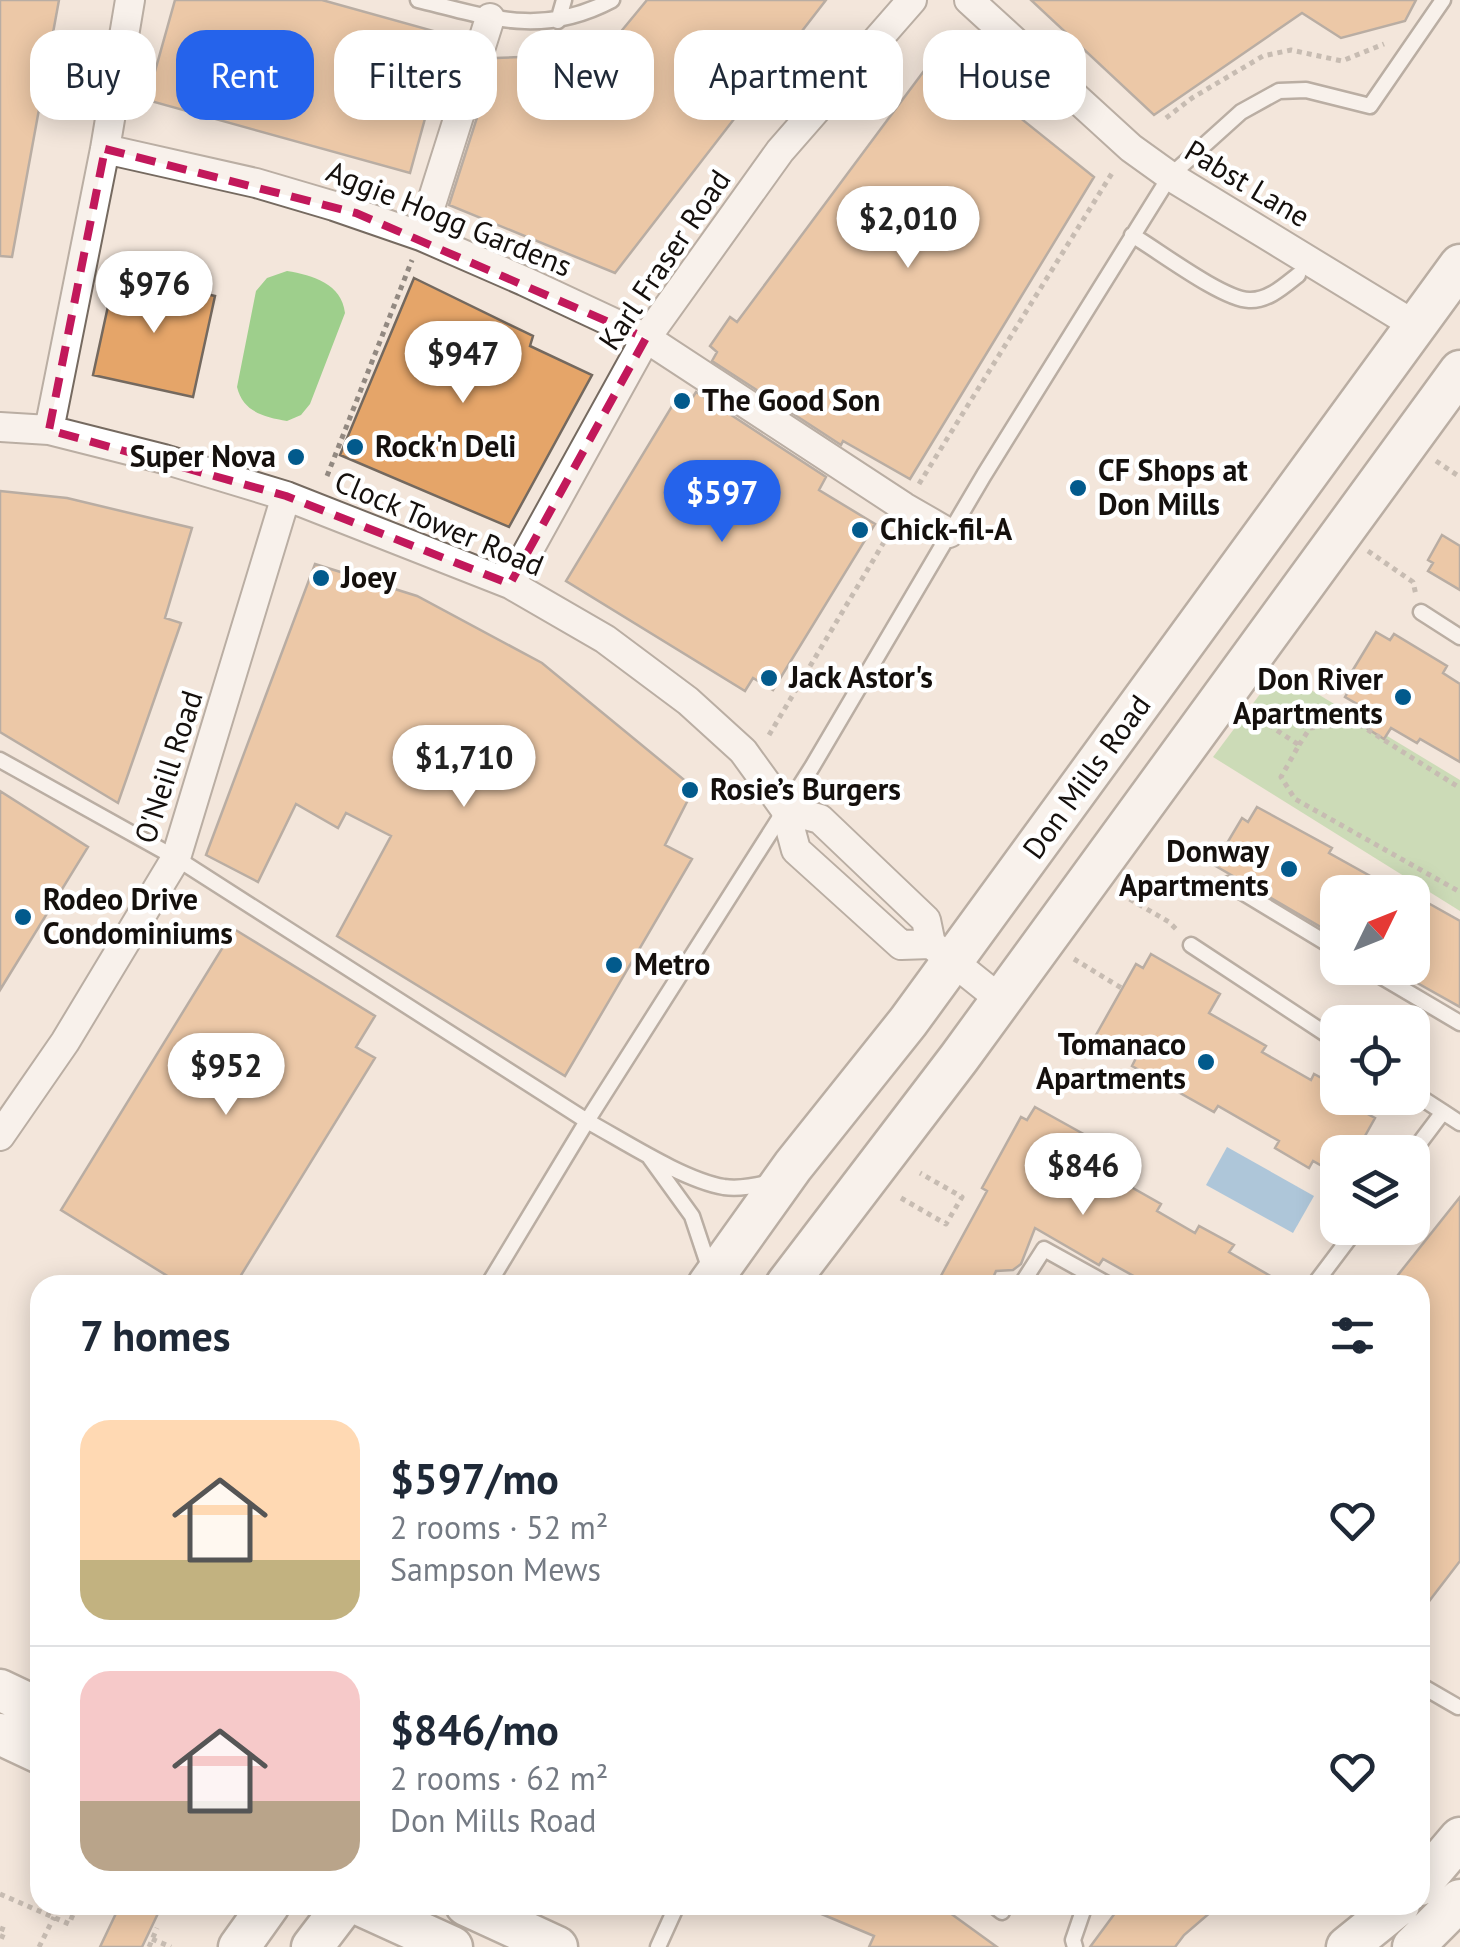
<!DOCTYPE html>
<meta charset="utf-8">
<style>
:root{--surface:#fff;--page:#f2f2f3;--text:#1f2937;--muted:#747a83;--line:#e0e1e3;--accent:#2563eb}
body{margin:0;font-family:"PT Sans",sans-serif;background:var(--page);color:var(--text);height:100vh;display:flex;flex-direction:column;font-size:38px;white-space:nowrap}
*{box-sizing:border-box;margin:0}
p{font-size:32px;color:var(--muted)}
.icon{flex:none;width:55px;height:55px;fill:none;stroke:currentColor;stroke-width:2;stroke-linecap:round;stroke-linejoin:round}
.map{position:relative;flex:1;overflow:hidden}
.side{position:absolute;left:30px;top:1275px;width:1400px;height:640px;display:flex;flex-direction:column;background:var(--surface);border-radius:30px;box-shadow:0 5px 25px #0003}
.side>*{flex:none}
.banner{position:absolute;left:30px;top:30px;width:1400px;height:90px;display:flex;gap:20px}
.needle{width:65px;rotate:47deg}
.controls{position:absolute;left:1320px;top:875px;display:grid;gap:20px}
.controls a{display:grid;place-items:center;width:110px;height:110px;border-radius:20px;background:var(--surface);box-shadow:0 5px 25px #0003;font-size:50px}
.price{position:absolute;translate:-50% -85px;padding:0 22px;border-radius:35px;background:#fff;color:#222;font-size:32px;line-height:65px;filter:drop-shadow(0 2px 5px #0008)}
.price::after{content:'';position:absolute;left:50%;top:60px;width:30px;height:22px;margin-left:-15px;background:inherit;clip-path:polygon(0 0,100% 0,50% 100%)}
.price.active{background:var(--accent);color:#fff}
ul{padding:0;list-style:none}
li{display:flex;align-items:center;gap:30px;height:250px;padding:0 50px}
li+li{border-top:2px solid var(--line)}
li span{display:grid;place-items:center;flex:none;width:280px;height:200px;border-radius:30px;color:#555}
li>.icon{margin-inline-start:auto}
span .icon{width:120px;height:120px;fill:#fffc;stroke-width:1}
li b{font-size:42px}
h2{display:flex;justify-content:space-between;align-items:center;height:120px;padding:0 50px;font-size:42px}
.tag{padding:0 35px;border-radius:30px;background:var(--surface);box-shadow:0 5px 25px #0003;font-size:35px;line-height:90px}
.tag.active{background:var(--accent);color:#fff}
.map>svg:first-child{display:block}
</style>
<div class="map">
<svg width="1460" height="1947" viewBox="0 0 1460 1947">
<rect width="100%" height="100%" fill="#f3e6db"/>
<path fill="#9ecf8c" d="M 287,271 C 313,275 342,284 345,313 L 310,404 L 301,415 L 287,421 C 264,417 243,412 237,387 L 256,291 L 267,278 Z
M 1278,670 L 1460,780 L 1460,911 L 1213,757 Z"/>
<path fill="#5ca0d8" d="M 1227,1147 L 1314,1196 L 1293,1233 L 1206,1185 Z"/>
<path fill="#e5a569" stroke="#74695f" stroke-width="2.5" d="M 0,0 L 59,0 L 12,257 L 0,256 Z
M 175,0 L 322,0 L 448,35 L 410,173 L 147,100 Z
M 647,0 L 826,0 L 615,273 L 449,205 L 496,58 L 544,56 L 614,40 Z
M 1031,0 L 1416,0 L 1405,21 L 1341,38 L 1302,13 L 1154,115 Z
M 938,52 L 1094,177 L 910,479 L 843,441 L 841,445 L 712,361 L 717,352 L 710,346 L 730,317 L 737,322 Z
M 115,274 L 215,296 L 193,397 L 93,375 Z
M 414,278 L 533,336 L 530,346 L 592,375 L 509,527 L 340,455 Z
M 696,392 L 826,477 L 819,490 L 875,524 L 773,690 L 753,678 L 745,691 L 566,581 L 680,393 L 691,400 Z
M 0,491 L 67,498 L 192,528 L 165,618 L 181,623 L 118,803 L 0,732 Z
M 1442,535 L 1460,546 L 1460,590 L 1428,571 L 1433,563 L 1428,560 Z
M 315,564 L 417,596 L 542,663 L 694,788 L 665,845 L 692,859 L 565,1076 L 337,936 L 391,836 L 346,813 L 338,828 L 296,804 L 258,882 L 206,855 Z
M 1376,632 L 1390,640 L 1394,634 L 1447,666 L 1443,673 L 1460,684 L 1460,762 L 1420,739 L 1417,743 L 1391,728 L 1384,739 L 1349,717 L 1357,704 L 1345,697 L 1354,682 L 1348,678 Z
M 0,791 L 88,847 L 0,990 Z
M 1257,807 L 1332,848 L 1329,853 L 1399,892 L 1338,892 L 1338,937 L 1214,865 L 1242,818 L 1248,822 Z
M 1412,894 L 1460,921 L 1460,1007 L 1412,980 Z
M 234,929 L 375,1016 L 356,1047 L 375,1058 L 235,1285 L 182,1285 L 61,1210 Z
M 1151,954 L 1220,994 L 1209,1013 L 1266,1046 L 1262,1052 L 1311,1080 L 1314,1074 L 1338,1087 L 1338,1098 L 1375,1118 L 1356,1152 L 1338,1152 L 1338,1175 L 1313,1161 L 1309,1168 L 1275,1148 L 1279,1141 L 1218,1106 L 1214,1112 L 1132,1066 L 1136,1058 L 1096,1035 L 1136,964 L 1143,968 Z
M 1035,1107 L 1105,1146 L 1094,1166 L 1161,1204 L 1157,1211 L 1195,1233 L 1199,1226 L 1234,1245 L 1229,1252 L 1286,1285 L 1150,1285 L 1103,1259 L 1099,1265 L 1035,1228 L 1021,1264 L 1013,1270 L 996,1271 L 990,1285 L 936,1285 L 987,1191 L 982,1188 L 1021,1117 L 1027,1120 Z
M 1460,1197 L 1460,1561 L 1420,1613 L 1420,1285 L 1390,1285 Z
M 120,1905 L 162,1905 L 142,1947 L 100,1947 Z
M 800,1905 L 939,1905 L 997,1947 L 869,1947 L 874,1936 Z
M 1121,1905 L 1219,1905 L 1184,1935 L 1175,1947 L 1090,1947 Z"/>
<g fill="none" stroke-linecap="round" stroke-linejoin="round">
<g stroke="#756a60" stroke-width="19">
<path id="lane" d="M 418,0 C 491,18 542,37 612,0
M 558,21 L 564,0
M 1132,235 C 1159,251 1222,299 1249,300 C 1268,301 1284,286 1298,275
M 1421,612 L 1460,637
M 0,760 L 176,858 L 587,1121 C 624,1141 683,1180 724,1187 C 739,1189 756,1186 771,1182
M 1229,884 L 1338,950
M 1191,945 L 1338,1042
M 1367,968 L 1460,1023
M 1412,1092 L 1443,1112
M 1412,1153 L 1443,1112 L 1460,1123
M 650,1158 L 692,1216 L 710,1270
M 488,1285 L 587,1121 L 812,767 L 984,475 L 1170,176 L 1241,112 L 1279,91 L 1306,90 L 1370,106 L 1443,0
M 1021,1285 L 1044,1249 L 1109,1285
M 1314,1285 L 1357,1228
M 1420,1685 L 1458,1707
M 993,1905 L 1002,1912
M 658,1947 L 677,1905
M 1075,1947 L 1073,1940 L 1085,1905"/>
</g>
<g stroke="#756a60" stroke-width="32">
<path id="street" d="M 969,0 L 1131,148 L 1170,176 L 1416,326
M 105,149 L 256,183 L 334,206 L 421,236 L 524,281 L 646,338 L 904,507 L 949,533
M 421,236 L 490,18
M 0,427 L 49,430 L 164,459 L 286,496 L 510,584 L 605,639 L 688,701 L 743,751 L 785,809 L 796,850 L 901,945 L 931,944
M 49,430 L 105,149 L 130,0
M 510,584 L 646,338 L 780,151 L 912,0
M 785,809 L 820,819 L 926,920 L 931,944 L 1001,1000
M 0,1136 L 65,1042 L 176,858 L 286,496"/>
</g>
<g stroke="#756a60" stroke-width="45">
<path id="secondary" d="M 708,1285 L 793,1166 L 908,1022 L 1460,265
M 786,1285 L 959,1058 L 1460,371
M 0,1690 L 40,1709
M 0,1734 L 40,1753
M 1420,1885 L 1460,1838
M 360,1905 L 452,1947
M 466,1905 L 557,1947
M 239,1947 L 269,1905
M 312,1947 L 344,1905
M 1347,1947 L 1399,1905
M 1413,1947 L 1460,1900"/>
</g>
<path stroke="#928981" stroke-width="5" stroke-dasharray="5 5" stroke-linecap="butt" d="M 1166,118 L 1192,98 L 1263,56 L 1291,50 L 1342,61 L 1384,44
M 1436,461 L 1460,477
M 327,476 L 412,260
M 919,484 L 1114,170
M 1368,551 L 1413,582 L 1416,595
M 1252,714 L 1299,745 L 1281,777 L 1295,799 L 1460,892
M 769,735 L 890,532
M 1299,745 L 1310,728 L 1357,723 L 1460,788
M 1121,894 L 1169,922 L 1178,931
M 1074,959 L 1123,989
M 901,1198 L 946,1224 L 962,1197 L 920,1173
M 0,1894 L 69,1924 L 77,1905
M 0,1928 L 5,1930 L 0,1942
M 152,1939 L 171,1947
M 39,1947 L 54,1917
M 149,1947 L 157,1928"/>
<use href="#lane" stroke="#fff" stroke-width="14"/>
<use href="#street" stroke="#fff" stroke-width="28"/>
<use href="#secondary" stroke="#fff" stroke-width="40"/>
</g>
<path d="M0 0H1460V1947H0ZM 105,149 L 356,213 L 646,338 L 510,584 L 286,496 L 49,430 Z" fill="#f3e6db" fill-opacity=".55" fill-rule="evenodd"/>
<path fill="none" stroke="#c2185b" stroke-width="8" stroke-dasharray="20 12" stroke-linejoin="round" d="M 105,149 L 356,213 L 646,338 L 510,584 L 286,496 L 49,430 Z"/>
<g fill="#025a8c" stroke="#fff" stroke-width="4">
<circle cx="682" cy="401" r="10"/>
<circle cx="355" cy="447" r="10"/>
<circle cx="296" cy="457" r="10"/>
<circle cx="1078" cy="488" r="10"/>
<circle cx="860" cy="530" r="10"/>
<circle cx="321" cy="578" r="10"/>
<circle cx="769" cy="678" r="10"/>
<circle cx="1403" cy="697" r="10"/>
<circle cx="690" cy="790" r="10"/>
<circle cx="1289" cy="869" r="10"/>
<circle cx="23" cy="917" r="10"/>
<circle cx="614" cy="965" r="10"/>
<circle cx="1206" cy="1062" r="10"/>
</g>
<g text-anchor="middle" stroke-width="9" stroke-linejoin="round" paint-order="stroke">
<g font-size="30" fill="#15100d" stroke="#fff">
<text transform="translate(1247 184) rotate(31)" y="10">Pabst Lane</text>
<text transform="translate(449 219) rotate(22)" y="10">Aggie Hogg Gardens</text>
<text transform="translate(665 260) rotate(-56)" y="10">Karl Fraser Road</text>
<text transform="translate(439 524) rotate(23)" y="10">Clock Tower Road</text>
<text transform="translate(169 767) rotate(-72)" y="10">O'Neill Road</text>
<text transform="translate(1087 777) rotate(-54)" y="10">Don Mills Road</text>
</g>
<g font-size="30" font-weight="bold" fill="#15100d" stroke="#fff" text-anchor="start">
<text x="702" y="411">The Good Son</text>
<text x="375" y="457">Rock'n Deli</text>
<text x="276" y="467" text-anchor="end">Super Nova</text>
<text x="1098" y="481">CF Shops at<tspan x="1098" dy="34">Don Mills</tspan></text>
<text x="880" y="540">Chick-fil-A</text>
<text x="341" y="588">Joey</text>
<text x="789" y="688">Jack Astor's</text>
<text x="1383" y="690" text-anchor="end">Don River<tspan x="1383" dy="34">Apartments</tspan></text>
<text x="710" y="800">Rosie’s Burgers</text>
<text x="1269" y="862" text-anchor="end">Donway<tspan x="1269" dy="34">Apartments</tspan></text>
<text x="43" y="910">Rodeo Drive<tspan x="43" dy="34">Condominiums</tspan></text>
<text x="634" y="975">Metro</text>
<text x="1186" y="1055" text-anchor="end">Tomanaco<tspan x="1186" dy="34">Apartments</tspan></text>
</g>
</g>
</svg>
<div class="controls">
<a><svg class="needle" viewBox="-14 -14 28 28"><path d="M0-13l5 13h-10z" fill="#e53935"/><path d="M0 13l5-13h-10z" fill="#747a83"/></svg></a>
<a><svg class="icon" aria-label="locate" viewBox="0 0 24 24"><circle cx="12" cy="12" r="6"/><path d="M12 2v4M12 18v4M2 12h4M18 12h4"/></svg></a>
<a><svg class="icon" aria-label="layers" viewBox="0 0 24 24"><path d="M12 4l9 5-9 5-9-5zM3 14l9 5 9-5"/></svg></a>
</div>
<b class="price" style="left:908px;top:271px">$2,010</b>
<b class="price" style="left:154px;top:336px">$976</b>
<b class="price" style="left:463px;top:406px">$947</b>
<b class="price active" style="left:722px;top:545px">$597</b>
<b class="price" style="left:464px;top:810px">$1,710</b>
<b class="price" style="left:226px;top:1118px">$952</b>
<b class="price" style="left:1083px;top:1218px">$846</b>
<div class="banner">
<a class="tag">Buy</a>
<a class="tag active">Rent</a>
<a class="tag">Filters</a>
<a class="tag">New</a>
<a class="tag">Apartment</a>
<a class="tag">House</a>
</div>
<section class="side">
<h2>7 homes<svg class="icon" aria-label="filters" viewBox="0 0 24 24"><path d="M4 7h16M4 17h16"/><circle cx="9" cy="7" r="2"/><circle cx="15" cy="17" r="2"/></svg></h2>
<ul>
<li><span style="background:linear-gradient(#ffd9b3 70%,#c2b280 0)"><svg class="icon" aria-label="home" viewBox="0 0 24 24"><path d="M3 11l9-7 9 7M6 9v11h12V9"/></svg></span><div><b>$597/mo</b><p>2 rooms · 52 m²</p><p>Sampson Mews</p></div><svg class="icon" aria-label="heart" viewBox="0 0 24 24"><path d="M12 20l-8-8c-3-5 5-10 8-4 3-6 11-1 8 4z"/></svg></li>
<li><span style="background:linear-gradient(#f6c9c9 65%,#b9a48a 0)"><svg class="icon" aria-label="home" viewBox="0 0 24 24"><path d="M3 11l9-7 9 7M6 9v11h12V9"/></svg></span><div><b>$846/mo</b><p>2 rooms · 62 m²</p><p>Don Mills Road</p></div><svg class="icon" aria-label="heart" viewBox="0 0 24 24"><path d="M12 20l-8-8c-3-5 5-10 8-4 3-6 11-1 8 4z"/></svg></li>
</ul>
</section>
</div>
